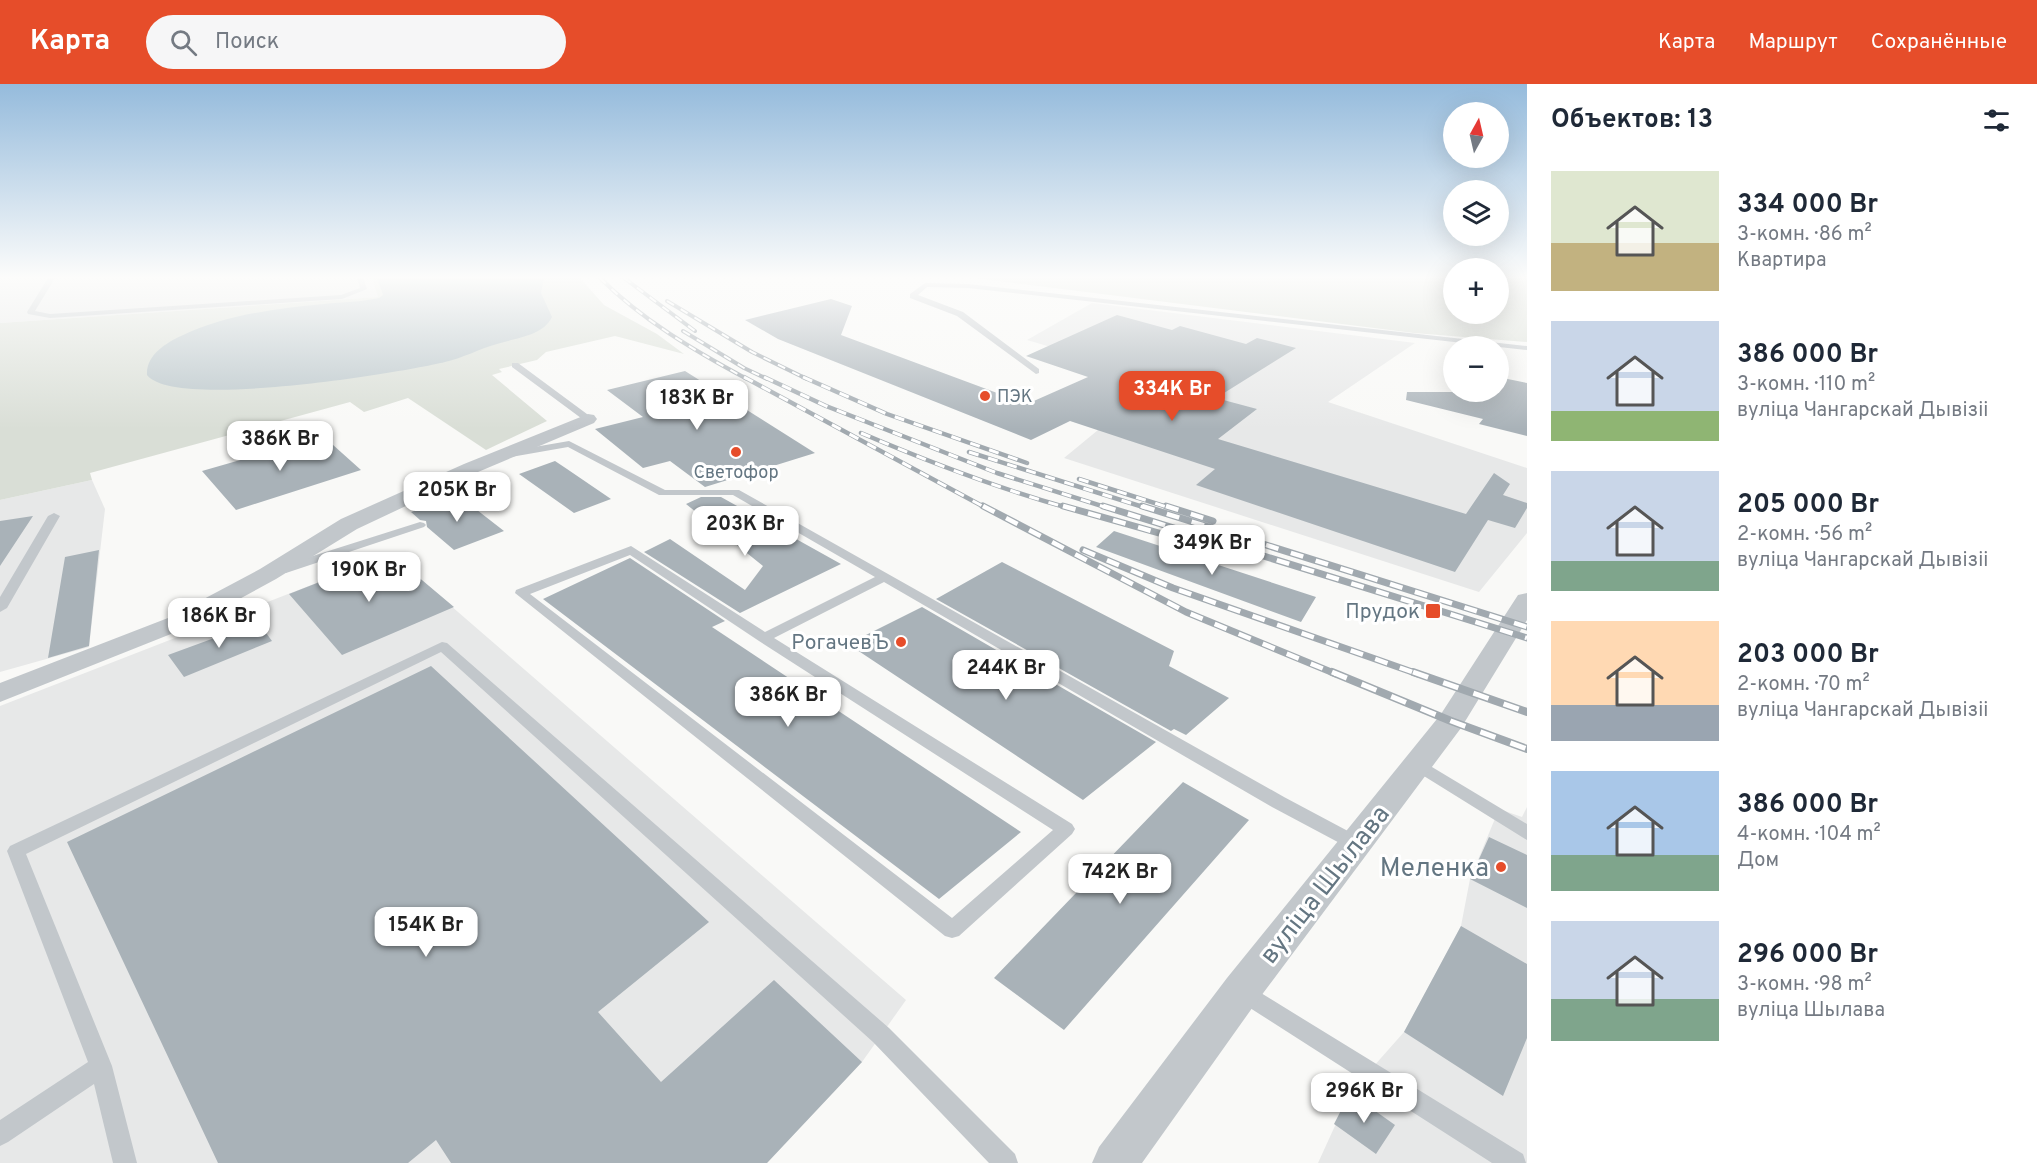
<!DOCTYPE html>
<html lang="ru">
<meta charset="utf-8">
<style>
:root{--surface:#fff;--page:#f6f6f7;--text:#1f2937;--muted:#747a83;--accent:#e64d2a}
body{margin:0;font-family:Overpass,sans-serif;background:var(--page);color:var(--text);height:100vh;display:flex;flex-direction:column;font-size:22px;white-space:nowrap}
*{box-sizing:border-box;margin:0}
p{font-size:20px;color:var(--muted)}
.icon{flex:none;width:33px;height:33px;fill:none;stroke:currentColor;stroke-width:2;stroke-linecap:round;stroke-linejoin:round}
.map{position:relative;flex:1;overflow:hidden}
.panel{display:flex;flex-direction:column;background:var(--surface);width:510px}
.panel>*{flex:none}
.needle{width:39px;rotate:8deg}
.tools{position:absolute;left:1443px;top:18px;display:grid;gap:12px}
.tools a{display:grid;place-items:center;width:66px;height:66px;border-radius:50%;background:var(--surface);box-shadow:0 6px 24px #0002;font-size:30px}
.price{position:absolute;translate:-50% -51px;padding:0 14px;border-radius:12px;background:#fff;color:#222;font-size:20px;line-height:39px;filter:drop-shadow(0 2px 3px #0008)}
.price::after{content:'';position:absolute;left:50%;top:36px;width:18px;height:14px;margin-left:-9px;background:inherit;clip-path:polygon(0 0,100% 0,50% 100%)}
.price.active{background:var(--accent);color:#fff}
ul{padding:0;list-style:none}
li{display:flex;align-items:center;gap:18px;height:150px;padding:0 24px}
li span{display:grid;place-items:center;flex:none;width:168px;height:120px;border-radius:0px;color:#555}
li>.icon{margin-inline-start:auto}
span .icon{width:72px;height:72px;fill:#fffc;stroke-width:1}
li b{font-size:26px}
h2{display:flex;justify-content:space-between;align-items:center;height:72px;padding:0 24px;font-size:26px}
header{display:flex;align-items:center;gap:36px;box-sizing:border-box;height:84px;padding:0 30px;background:var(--accent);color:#fff}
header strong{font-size:28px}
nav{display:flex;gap:33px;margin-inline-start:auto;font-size:21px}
.search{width:420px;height:54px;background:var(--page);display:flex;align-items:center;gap:15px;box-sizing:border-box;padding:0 21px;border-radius:33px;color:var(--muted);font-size:22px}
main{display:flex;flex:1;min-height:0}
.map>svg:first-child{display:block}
</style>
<header>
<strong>Карта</strong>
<div class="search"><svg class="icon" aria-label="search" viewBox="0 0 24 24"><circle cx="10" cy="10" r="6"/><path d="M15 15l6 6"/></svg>Поиск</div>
<nav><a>Карта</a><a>Маршрут</a><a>Сохранённые</a></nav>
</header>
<main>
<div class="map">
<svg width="1527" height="1079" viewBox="0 0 1527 1079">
<rect width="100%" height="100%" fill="#f9f9f7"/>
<path fill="#e7e8e8" d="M 0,194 L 372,194 L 379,213 L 0,239 Z
M 1092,219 L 1415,259 L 1328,318 L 1527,384 L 1527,449 L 1479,508 L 1064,374 L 1160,295 L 1027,256 Z
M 92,396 L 105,425 L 89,563 L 0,588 L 0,416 Z
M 391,470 L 906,916 L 862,978 L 767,1079 L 0,1079 L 0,622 Z
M 1527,723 L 1527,1079 L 1318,1079 L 1350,1009 L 1404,948 L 1461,842 L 1470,795 L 1499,725 L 1522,733 Z"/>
<path fill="#d9ded6" d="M 372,194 L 580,194 L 604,221 L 657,250 L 684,270 L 615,252 L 546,268 L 537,276 L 499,285 L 502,288 L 492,291 L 547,337 L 486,366 L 408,314 L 364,328 L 350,318 L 90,389 L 92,396 L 0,416 L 0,239 L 378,213 Z
M 974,194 L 1453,194 L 1454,230 L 1498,230 L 1499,194 L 1527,194 L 1527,258 L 1414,249 Z"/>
<path fill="#bac6ca" d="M 377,194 L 544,194 L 541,209 L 552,233 C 543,252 515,254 497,260 C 479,265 463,274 445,278 C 400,289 174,326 147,291 C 146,271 166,259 181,252 C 227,230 275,225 324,220 C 343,218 362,218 379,214 L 383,211 Z"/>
<path fill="#a9b2b8" d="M 831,215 L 852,222 L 841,251 L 1027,320 L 1088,293 L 1026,272 L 1117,231 L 1172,246 L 1180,242 L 1246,260 L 1257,254 L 1296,264 L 1216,314 L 1257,325 L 1218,355 L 1466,430 L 1494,389 L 1510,400 L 1503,411 L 1527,419 L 1527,424 L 1515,444 L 1488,436 L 1455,488 L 1196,401 L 1215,385 L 1070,337 L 1031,356 L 778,255 L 745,236 Z
M 685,287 L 815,369 L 705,403 L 670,377 L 643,384 L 595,345 L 643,333 L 607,306 Z
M 1498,293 L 1527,299 L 1527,352 L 1479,340 L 1483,335 L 1406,316 L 1407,308 L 1498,308 Z
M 323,352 L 361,386 L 236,426 L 202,387 Z
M 555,377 L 567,385 L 611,415 L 574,429 L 519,390 Z
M 459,412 L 504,447 L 454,466 L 427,443 L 426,437 L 420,436 L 411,428 Z
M 701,413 L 721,413 L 841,480 L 740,529 L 644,468 L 670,455 L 745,506 L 763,482 L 686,420 Z
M 33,432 L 0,482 L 0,437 Z
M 1114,447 L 1316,513 L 1301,538 L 1096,463 Z
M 99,466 L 89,562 L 48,574 L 65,473 Z
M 391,470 L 454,523 L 342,571 L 289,510 Z
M 630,474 L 725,537 L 712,543 L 1021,748 L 939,815 L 543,515 Z
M 1002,478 L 1174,567 L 1169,582 L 1229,614 L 1186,651 L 1174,645 L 1171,647 L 936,515 Z
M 922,523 L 1156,658 L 1083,716 L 848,560 Z
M 258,538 L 272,557 L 184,593 L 168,571 Z
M 431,582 L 709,838 L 598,928 L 661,998 L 774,896 L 862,978 L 767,1079 L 451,1079 L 436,1056 L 408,1079 L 218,1079 L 67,758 Z
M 1183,698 L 1249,736 L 1064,946 L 994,894 Z
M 1489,753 L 1527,771 L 1527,824 L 1470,795 Z
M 1461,842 L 1527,880 L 1527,954 L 1503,1012 L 1404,948 Z
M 1350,1009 L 1395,1041 L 1376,1070 L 1334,1040 Z"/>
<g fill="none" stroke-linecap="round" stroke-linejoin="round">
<path fill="#c2c7cb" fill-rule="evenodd" d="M 48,194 L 55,194 L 35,227 L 50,230 L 341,211 L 360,204 L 357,194 L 363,194 L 367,205 L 342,215 L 50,234 L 28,230 L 27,228 Z
M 925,199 L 968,200 L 1527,262 L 1527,266 L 968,204 L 927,203 L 918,211 L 963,228 L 1039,285 L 1039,289 L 1036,290 L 957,232 L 910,214 L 910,210 Z
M 512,279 L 518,279 L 591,333 L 591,337 L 585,337 L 512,283 Z
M 569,357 L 665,406 L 739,406 L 1284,713 L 1361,754 L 1364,759 L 1361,764 L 1355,766 L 1349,764 L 1272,723 L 884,498 L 774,554 L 1072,740 L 1075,745 L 1072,750 L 959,852 L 952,854 L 945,852 L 515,509 L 516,506 L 631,462 L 765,548 L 875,493 L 733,411 L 659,411 L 568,363 L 511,373 L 506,370 L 511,367 ZM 630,471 L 759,557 L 1053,746 L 952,834 L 530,510 Z
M 54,429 L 60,432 L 7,524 L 0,528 L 0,513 L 48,432 Z
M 420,438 L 424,439 L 426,441 L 424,443 L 286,489 L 278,489 L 276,486 L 278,483 Z
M 442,558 L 447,559 L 889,944 L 1015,1070 L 1018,1079 L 989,1079 L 873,958 L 441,568 L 26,770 L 112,982 L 137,1079 L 113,1079 L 94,1000 L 8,1058 L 0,1062 L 0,1036 L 88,978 L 7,767 L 10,762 Z
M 1417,674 L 1527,740 L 1527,756 L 1411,684 L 1409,680 L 1411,676 Z
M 1243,898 L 1523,1070 L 1526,1079 L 1492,1079 L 1236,915 L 1233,908 L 1236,901 Z"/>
<path fill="#c2c7cb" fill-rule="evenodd" d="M 588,330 L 594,331 L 597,335 L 594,339 L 478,388 L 357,445 L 276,495 L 186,544 L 0,618 L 0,599 L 168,534 L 260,485 L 341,435 L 464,380 Z
M 1527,509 L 1527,536 L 1461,644 L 1255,920 L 1142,1079 L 1092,1079 L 1099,1063 L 1227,894 L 1441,630 L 1518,511 Z"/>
<g stroke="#a1a9af" stroke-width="4">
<path id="rail-far3" d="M 600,194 C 642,236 695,267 747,295
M 624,194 L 695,247
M 667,217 L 752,268 L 807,295
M 683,247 L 744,284 L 767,295"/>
</g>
<g stroke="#a1a9af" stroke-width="4.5">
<path id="rail-far2" d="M 744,293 L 986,424
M 764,293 L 826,322 L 997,389 L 1108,424
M 803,293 L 887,330 L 1027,379
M 861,349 C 929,378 997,404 1068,424
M 969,368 L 1146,424
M 1079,395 L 1170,424"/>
</g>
<g stroke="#a1a9af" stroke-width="7">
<path id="rail-far1" d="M 983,422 L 1186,528 L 1336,590
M 1063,422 L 1226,468
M 1103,422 L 1527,554
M 1142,422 L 1527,543
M 1166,422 L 1213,437
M 1083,466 L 1173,504 L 1418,590"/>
</g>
<g stroke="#a1a9af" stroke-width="8">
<path id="rail" d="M 1332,588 L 1451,637 L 1527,665
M 1413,588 L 1527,628"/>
</g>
<use href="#rail-far3" stroke="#fff" stroke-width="2" stroke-dasharray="8" stroke-linecap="butt"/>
<use href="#rail-far2" stroke="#fff" stroke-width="3" stroke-dasharray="10" stroke-linecap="butt"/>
<use href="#rail-far1" stroke="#fff" stroke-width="4.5" stroke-dasharray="13" stroke-linecap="butt"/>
<use href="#rail" stroke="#fff" stroke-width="5" stroke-dasharray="16" stroke-linecap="butt"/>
</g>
<linearGradient id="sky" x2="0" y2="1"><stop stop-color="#95bbdc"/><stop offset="0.56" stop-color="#fcfcfb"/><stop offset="1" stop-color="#fcfcfb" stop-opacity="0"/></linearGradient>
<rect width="1527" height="345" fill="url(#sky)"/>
<g fill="#e64d2a" stroke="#fff" stroke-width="2">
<circle cx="985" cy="312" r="6"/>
<circle cx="736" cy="368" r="6"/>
<rect x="1425" y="519" width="16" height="16" rx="3"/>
<circle cx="901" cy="558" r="6"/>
<circle cx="1501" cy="783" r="6"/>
</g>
<g text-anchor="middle" stroke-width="6" stroke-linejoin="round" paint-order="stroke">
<g font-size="18" fill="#647682" stroke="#fff" text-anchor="start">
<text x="997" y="318">ПЭК</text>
<text x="736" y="394" text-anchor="middle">Светофор</text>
</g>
<g font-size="21" fill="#647682" stroke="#fff" text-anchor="end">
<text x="1420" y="534">Прудок</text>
<text x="889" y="565">РогачевЪ</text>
</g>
<g font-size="26" fill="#647682" stroke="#fff" text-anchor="end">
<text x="1489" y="792">Меленка</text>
</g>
<g font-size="26" fill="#647682" stroke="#fff">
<text transform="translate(1324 800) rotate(-52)" y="9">вуліца Шылава</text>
</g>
</g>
</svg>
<div class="tools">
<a><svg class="needle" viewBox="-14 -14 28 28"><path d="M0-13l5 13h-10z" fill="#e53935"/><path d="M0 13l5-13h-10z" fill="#747a83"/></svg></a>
<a><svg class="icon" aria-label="layers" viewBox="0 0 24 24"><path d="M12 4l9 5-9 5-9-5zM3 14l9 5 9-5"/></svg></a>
<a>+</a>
<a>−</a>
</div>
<b class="price active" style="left:1172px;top:338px">334K Br</b>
<b class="price" style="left:697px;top:347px">183K Br</b>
<b class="price" style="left:280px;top:388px">386K Br</b>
<b class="price" style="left:457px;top:439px">205K Br</b>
<b class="price" style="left:745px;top:473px">203K Br</b>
<b class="price" style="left:1212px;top:492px">349K Br</b>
<b class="price" style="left:369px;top:519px">190K Br</b>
<b class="price" style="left:219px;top:565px">186K Br</b>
<b class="price" style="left:1006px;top:617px">244K Br</b>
<b class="price" style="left:788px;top:644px">386K Br</b>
<b class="price" style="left:1120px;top:821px">742K Br</b>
<b class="price" style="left:426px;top:874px">154K Br</b>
<b class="price" style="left:1364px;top:1040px">296K Br</b>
</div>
<section class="panel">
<h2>Объектов: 13<svg class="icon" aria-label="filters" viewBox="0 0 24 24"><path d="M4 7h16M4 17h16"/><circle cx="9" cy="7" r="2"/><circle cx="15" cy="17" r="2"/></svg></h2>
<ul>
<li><span style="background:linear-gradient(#dfe7d0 60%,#c2b280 0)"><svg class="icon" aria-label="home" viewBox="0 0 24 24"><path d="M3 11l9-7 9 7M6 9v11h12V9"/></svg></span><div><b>334 000 Br</b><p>3-комн. · 86 m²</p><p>Квартира</p></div></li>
<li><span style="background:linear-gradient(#c9d6e8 75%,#8fb573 0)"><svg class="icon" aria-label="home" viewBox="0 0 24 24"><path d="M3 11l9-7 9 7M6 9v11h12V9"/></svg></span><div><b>386 000 Br</b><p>3-комн. · 110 m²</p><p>вуліца Чангарскай Дывізіі</p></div></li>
<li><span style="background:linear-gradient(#c9d6e8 75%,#7fa58c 0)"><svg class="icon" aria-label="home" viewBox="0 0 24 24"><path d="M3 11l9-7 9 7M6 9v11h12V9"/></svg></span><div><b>205 000 Br</b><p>2-комн. · 56 m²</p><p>вуліца Чангарскай Дывізіі</p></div></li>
<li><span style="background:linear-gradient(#ffd9b3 70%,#9aa5b1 0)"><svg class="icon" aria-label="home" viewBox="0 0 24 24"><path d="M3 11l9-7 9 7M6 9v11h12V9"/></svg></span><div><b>203 000 Br</b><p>2-комн. · 70 m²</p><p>вуліца Чангарскай Дывізіі</p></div></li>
<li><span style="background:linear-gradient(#a9c7e8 70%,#7fa58c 0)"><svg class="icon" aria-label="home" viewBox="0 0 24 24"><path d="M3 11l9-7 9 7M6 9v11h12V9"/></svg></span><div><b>386 000 Br</b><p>4-комн. · 104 m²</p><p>Дом</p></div></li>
<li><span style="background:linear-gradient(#c9d6e8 65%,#7fa58c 0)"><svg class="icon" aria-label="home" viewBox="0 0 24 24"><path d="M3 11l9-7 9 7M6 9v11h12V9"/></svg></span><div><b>296 000 Br</b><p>3-комн. · 98 m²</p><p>вуліца Шылава</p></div></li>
</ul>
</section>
</main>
